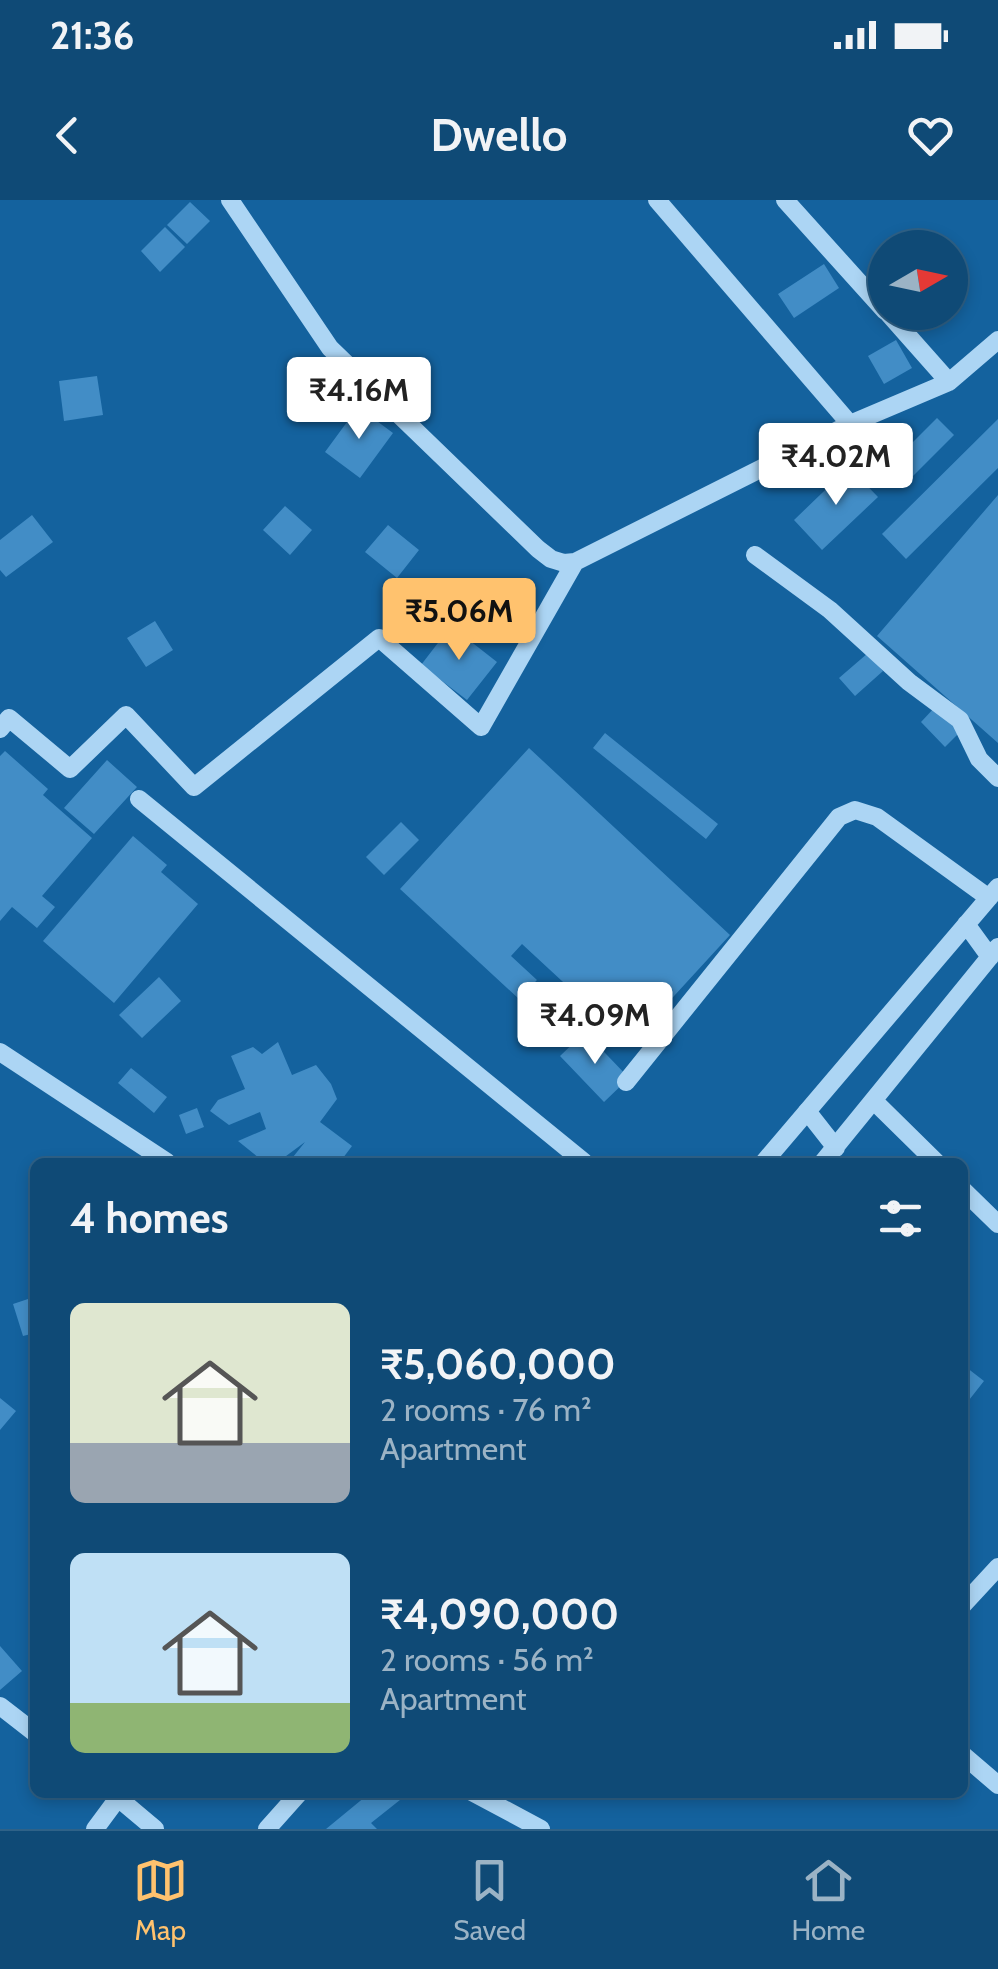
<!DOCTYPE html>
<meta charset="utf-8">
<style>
:root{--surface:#0f4a76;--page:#18517b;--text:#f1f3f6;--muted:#9bb3c5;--line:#2f6288;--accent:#ffc26e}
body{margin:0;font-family:Cabin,sans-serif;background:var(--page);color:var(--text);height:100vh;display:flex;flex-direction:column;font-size:38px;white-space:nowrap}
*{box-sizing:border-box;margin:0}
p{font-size:32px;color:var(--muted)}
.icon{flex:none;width:55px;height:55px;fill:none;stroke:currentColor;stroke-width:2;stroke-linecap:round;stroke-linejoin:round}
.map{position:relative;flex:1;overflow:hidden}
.drawer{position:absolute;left:30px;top:958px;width:938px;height:640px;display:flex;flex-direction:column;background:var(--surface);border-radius:15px;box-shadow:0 5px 15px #0003,0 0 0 2px var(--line)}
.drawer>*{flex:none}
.needle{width:65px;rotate:81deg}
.controls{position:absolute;left:868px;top:30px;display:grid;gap:20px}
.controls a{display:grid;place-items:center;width:100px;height:100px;border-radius:50%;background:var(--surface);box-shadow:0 5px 15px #0003,0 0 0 2px var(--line);font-size:50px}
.price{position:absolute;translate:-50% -85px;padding:0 22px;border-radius:10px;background:#fff;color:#222;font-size:32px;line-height:65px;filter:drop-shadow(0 2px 5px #0008)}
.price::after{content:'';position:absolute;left:50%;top:60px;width:30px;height:22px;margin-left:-15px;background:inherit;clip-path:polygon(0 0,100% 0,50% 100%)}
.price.selected{background:var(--accent);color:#111}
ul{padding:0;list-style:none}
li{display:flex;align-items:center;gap:30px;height:250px;padding:0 40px}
li span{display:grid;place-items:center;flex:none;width:280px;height:200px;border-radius:15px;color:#555}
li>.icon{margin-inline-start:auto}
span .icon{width:120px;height:120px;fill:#fffc;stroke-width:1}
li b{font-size:42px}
h2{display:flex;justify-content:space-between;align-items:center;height:120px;padding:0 40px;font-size:42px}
.status{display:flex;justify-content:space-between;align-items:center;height:70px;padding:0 50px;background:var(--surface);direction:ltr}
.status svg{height:28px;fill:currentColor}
header{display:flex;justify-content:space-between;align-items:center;height:130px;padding:0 40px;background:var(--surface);font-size:45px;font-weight:800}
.tab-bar{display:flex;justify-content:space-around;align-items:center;height:140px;border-top:2px solid var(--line);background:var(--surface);font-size:28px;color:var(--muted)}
.tab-bar a{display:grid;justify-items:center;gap:5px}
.tab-bar .selected{color:var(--accent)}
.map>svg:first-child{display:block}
</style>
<div class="status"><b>21:36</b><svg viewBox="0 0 49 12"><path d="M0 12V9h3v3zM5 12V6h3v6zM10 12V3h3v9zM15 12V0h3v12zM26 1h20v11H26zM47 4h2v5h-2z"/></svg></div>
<header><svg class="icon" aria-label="back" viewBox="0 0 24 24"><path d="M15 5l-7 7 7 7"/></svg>Dwello<svg class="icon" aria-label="heart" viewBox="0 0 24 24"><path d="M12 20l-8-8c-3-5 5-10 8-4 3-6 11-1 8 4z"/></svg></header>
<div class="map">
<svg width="998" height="1629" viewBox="0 0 998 1629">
<rect width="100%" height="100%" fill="#14629e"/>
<path fill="#428dc6" d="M 190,2 L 210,21 L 187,44 L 167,25 Z
M 165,27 L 185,47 L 160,72 L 141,51 Z
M 824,64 L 839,88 L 794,118 L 778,94 Z
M 896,140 L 912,168 L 884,184 L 868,156 Z
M 97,176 L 103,215 L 64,221 L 59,181 Z
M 358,207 L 393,233 L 360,278 L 325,252 Z
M 937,218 L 954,235 L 908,281 L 891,264 Z
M 998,219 L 998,268 L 906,359 L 882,334 Z
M 849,267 L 878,297 L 822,350 L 794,320 Z
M 998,295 L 998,543 L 877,436 Z
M 285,306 L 312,330 L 290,355 L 263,330 Z
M 32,315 L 53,342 L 6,377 L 0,370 L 0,340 Z
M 388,325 L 419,350 L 397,378 L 365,352 Z
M 155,421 L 173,450 L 146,467 L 127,438 Z
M 451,426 L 497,462 L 467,500 L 421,465 Z
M 868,453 L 883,471 L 855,496 L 839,478 Z
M 936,506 L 961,531 L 945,547 L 921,522 Z
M 605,533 L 718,624 L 706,639 L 593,548 Z
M 529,548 L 730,735 L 630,844 L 522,744 L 511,756 L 537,780 L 519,799 L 400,689 Z
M 5,551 L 48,589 L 43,595 L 92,638 L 42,696 L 55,707 L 37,728 L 12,707 L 0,721 L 0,556 Z
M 107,560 L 137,587 L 94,634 L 64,608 Z
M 401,622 L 419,640 L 384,675 L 366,657 Z
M 133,636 L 167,665 L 161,672 L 198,704 L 114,803 L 43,741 Z
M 159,777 L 181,801 L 142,838 L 119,815 Z
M 585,832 L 629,878 L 604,902 L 560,856 Z
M 278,842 L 292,875 L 316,865 L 331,884 L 337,899 L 320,922 L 352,946 L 340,962 L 289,962 L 305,942 L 278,962 L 264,962 L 238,941 L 266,929 L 260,912 L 229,925 L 210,911 L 218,900 L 245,889 L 231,856 L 253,847 L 262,854 Z
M 131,868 L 167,897 L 154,913 L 118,883 Z
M 197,908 L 204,927 L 186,934 L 179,915 Z
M 34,1097 L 35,1133 L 23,1136 L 13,1104 Z
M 962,1164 L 984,1181 L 962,1209 Z
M 0,1198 L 16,1211 L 0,1230 Z
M 0,1446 L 22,1471 L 0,1490 Z
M 371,1592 L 402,1592 L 405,1596 L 371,1623 L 377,1629 L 326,1629 Z"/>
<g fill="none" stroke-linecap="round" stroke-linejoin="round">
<path stroke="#acd5f4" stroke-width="18" d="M 230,0 L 330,148 L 538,349 L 551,359 L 564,363 L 575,362 L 850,224 L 949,182 L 998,140
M 657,0 L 850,224
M 785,0 L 885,111
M 887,112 L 949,182
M 755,355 L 830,410 L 909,482 L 960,520 L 979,559 L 998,578
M 0,529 L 9,518 L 70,569 L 126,515 L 194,587 L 379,438 L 481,527 L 575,362
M 139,599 L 584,962
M 966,724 L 990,757
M 0,852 L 167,962
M 626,882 L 839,617 L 855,610 L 877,617 L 989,698
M 874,901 L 936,962
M 807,911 L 836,948
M 764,962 L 998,687
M 823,962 L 998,747
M 962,989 L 998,1024
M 962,1406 L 998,1367
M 0,1506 L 35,1533
M 962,1554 L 998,1585
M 111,1592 L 155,1629
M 472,1592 L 541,1629
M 95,1629 L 118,1598
M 267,1629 L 300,1592"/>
</g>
</svg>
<div class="controls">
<a><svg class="needle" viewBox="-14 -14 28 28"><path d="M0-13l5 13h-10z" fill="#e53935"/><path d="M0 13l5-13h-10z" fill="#9bb3c5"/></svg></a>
</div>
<b class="price" style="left:359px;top:242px">₹4.16M</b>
<b class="price" style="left:836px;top:308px">₹4.02M</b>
<b class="price selected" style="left:459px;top:463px">₹5.06M</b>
<b class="price" style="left:595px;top:867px">₹4.09M</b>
<section class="drawer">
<h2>4 homes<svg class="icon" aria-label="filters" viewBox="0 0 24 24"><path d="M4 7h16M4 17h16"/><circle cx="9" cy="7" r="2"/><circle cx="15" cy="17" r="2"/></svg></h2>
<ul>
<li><span style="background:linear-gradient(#dfe7d0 70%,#9aa5b1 0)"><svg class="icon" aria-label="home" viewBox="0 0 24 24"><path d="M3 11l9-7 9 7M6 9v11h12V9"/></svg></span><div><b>₹5,060,000</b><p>2 rooms · 76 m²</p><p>Apartment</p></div></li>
<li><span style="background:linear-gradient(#bfe0f5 75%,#8fb573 0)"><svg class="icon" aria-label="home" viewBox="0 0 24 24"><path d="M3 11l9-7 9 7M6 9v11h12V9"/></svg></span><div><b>₹4,090,000</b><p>2 rooms · 56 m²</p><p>Apartment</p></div></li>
</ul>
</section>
</div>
<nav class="tab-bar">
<a class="selected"><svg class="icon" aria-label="map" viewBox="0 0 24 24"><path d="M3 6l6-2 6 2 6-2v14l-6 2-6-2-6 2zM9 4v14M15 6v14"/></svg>Map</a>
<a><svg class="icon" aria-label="saved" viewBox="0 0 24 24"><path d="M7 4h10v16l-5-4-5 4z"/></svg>Saved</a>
<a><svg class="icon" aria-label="home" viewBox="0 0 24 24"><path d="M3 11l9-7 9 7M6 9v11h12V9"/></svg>Home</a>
</nav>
